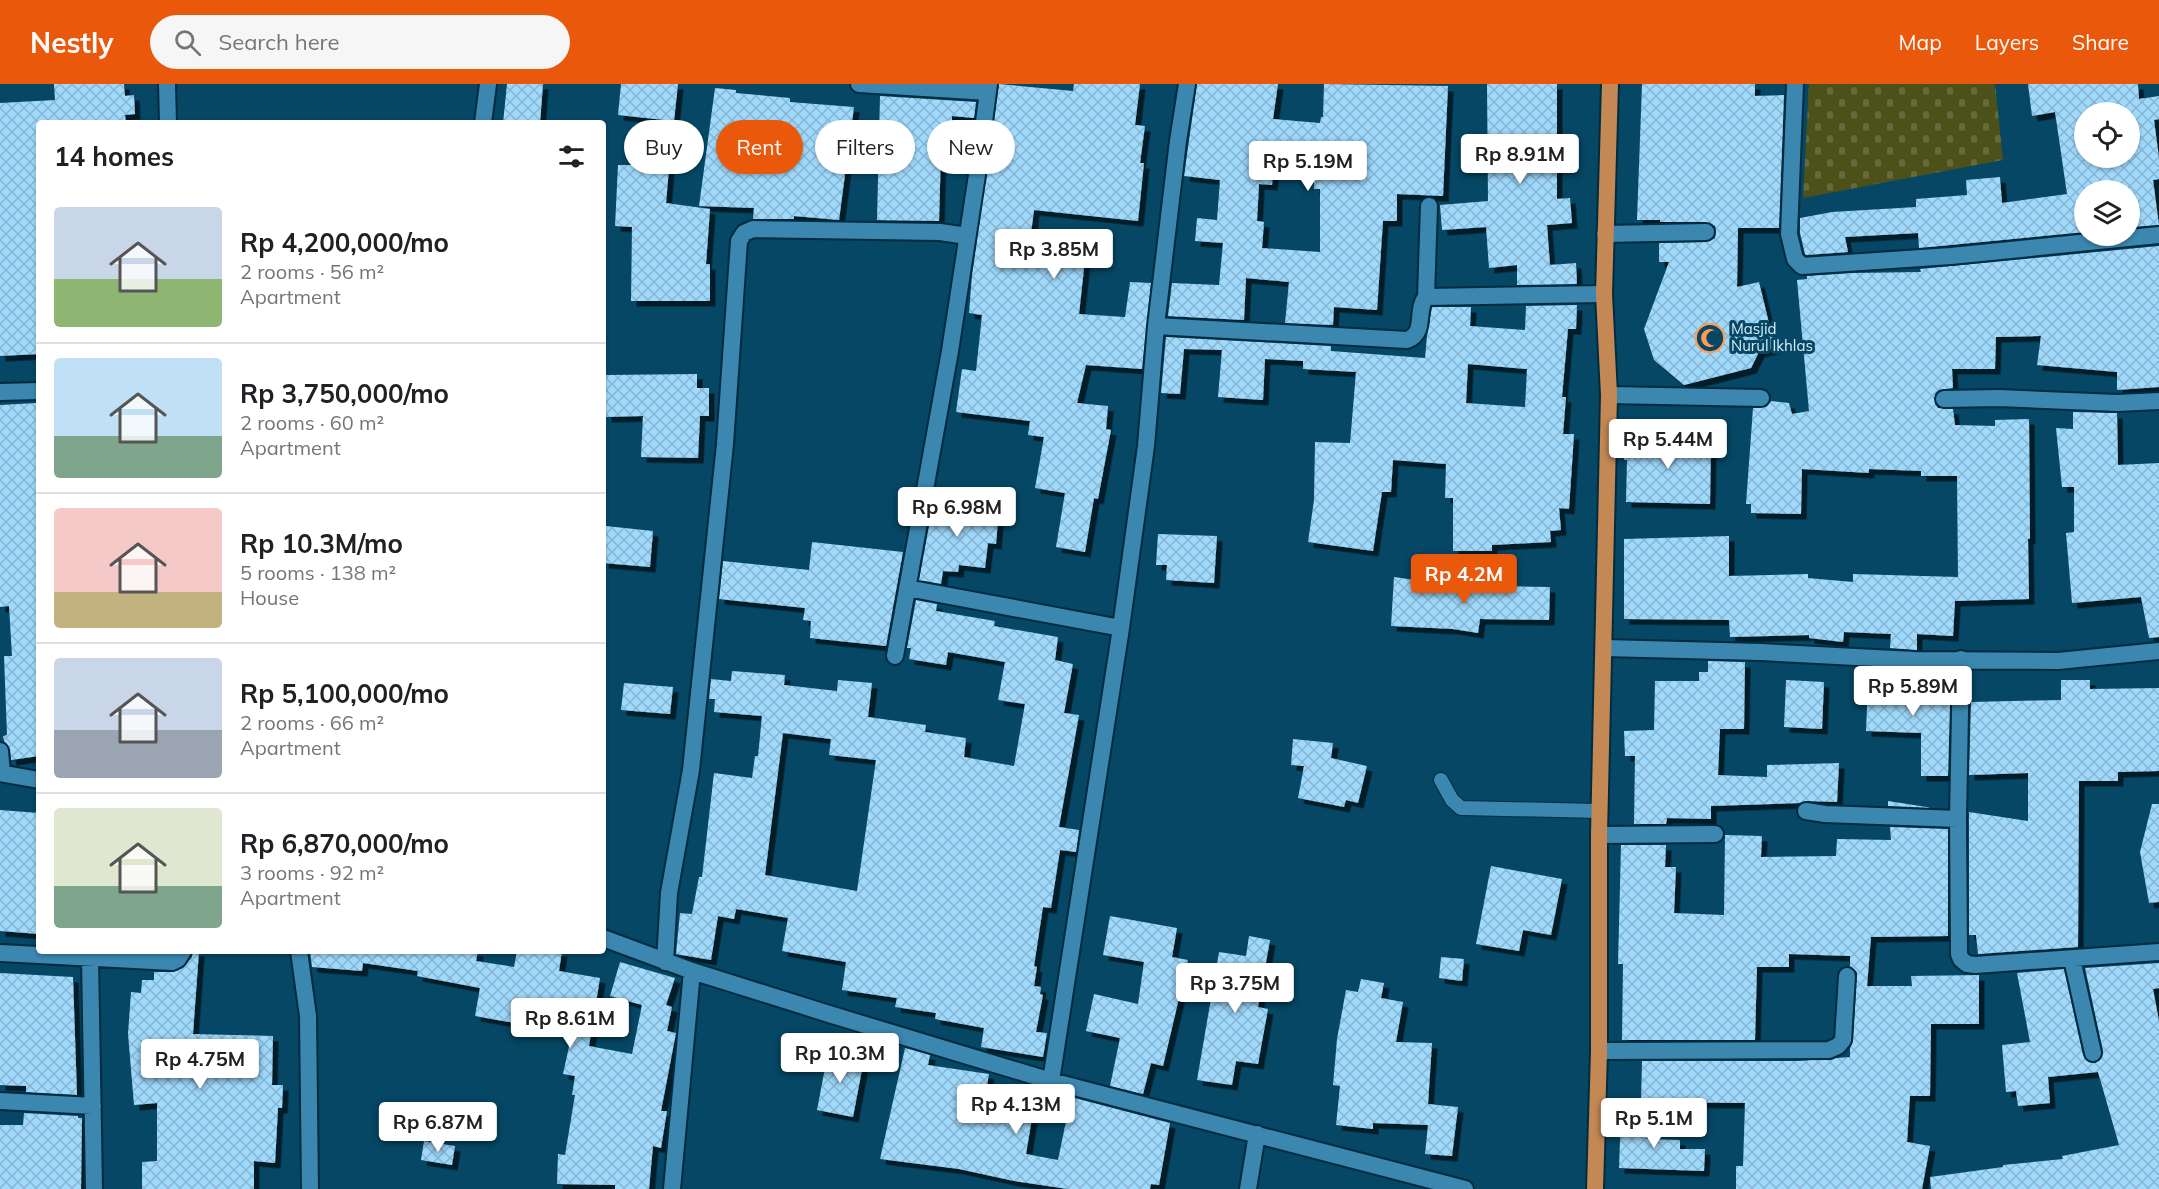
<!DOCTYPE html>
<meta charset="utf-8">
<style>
:root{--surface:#fff;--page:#f6f6f6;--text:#202124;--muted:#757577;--line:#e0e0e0;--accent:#ea580c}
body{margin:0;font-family:Mulish,sans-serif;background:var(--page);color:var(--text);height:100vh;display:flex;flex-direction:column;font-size:22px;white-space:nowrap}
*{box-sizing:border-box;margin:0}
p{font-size:20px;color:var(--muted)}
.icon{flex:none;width:33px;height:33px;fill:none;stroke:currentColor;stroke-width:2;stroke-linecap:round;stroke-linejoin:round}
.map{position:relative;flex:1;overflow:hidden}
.details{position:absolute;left:36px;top:36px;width:570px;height:834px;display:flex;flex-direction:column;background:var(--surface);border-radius:6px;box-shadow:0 2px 4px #0004}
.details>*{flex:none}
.banner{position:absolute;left:624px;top:36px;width:570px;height:54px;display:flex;gap:12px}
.buttons{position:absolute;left:2074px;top:18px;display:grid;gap:12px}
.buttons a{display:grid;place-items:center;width:66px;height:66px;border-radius:50%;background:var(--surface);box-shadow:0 2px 4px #0004;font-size:30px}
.price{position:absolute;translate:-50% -51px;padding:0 14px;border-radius:6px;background:#fff;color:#222;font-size:20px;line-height:39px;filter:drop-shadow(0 2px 3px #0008)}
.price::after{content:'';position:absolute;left:50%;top:36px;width:18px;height:14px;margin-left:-9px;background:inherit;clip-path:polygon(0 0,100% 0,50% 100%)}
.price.on{background:var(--accent);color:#fff}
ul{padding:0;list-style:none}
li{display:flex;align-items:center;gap:18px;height:150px;padding:0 18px}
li+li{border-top:2px solid var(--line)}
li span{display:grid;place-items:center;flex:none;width:168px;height:120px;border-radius:6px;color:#555}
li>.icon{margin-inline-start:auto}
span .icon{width:72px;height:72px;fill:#fffc;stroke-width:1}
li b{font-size:26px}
h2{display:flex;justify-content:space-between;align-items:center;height:72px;padding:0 18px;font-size:26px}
.tag{padding:0 21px;border-radius:27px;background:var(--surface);box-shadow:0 2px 4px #0004;font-size:21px;line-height:54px}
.tag.on{background:var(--accent);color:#fff}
header{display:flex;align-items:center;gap:36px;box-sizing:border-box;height:84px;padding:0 30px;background:var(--accent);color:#fff}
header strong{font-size:28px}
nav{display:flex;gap:33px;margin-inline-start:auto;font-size:21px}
.search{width:420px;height:54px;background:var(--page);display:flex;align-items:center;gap:15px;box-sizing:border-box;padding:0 21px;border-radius:33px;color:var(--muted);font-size:22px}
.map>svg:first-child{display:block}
</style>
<header>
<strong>Nestly</strong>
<div class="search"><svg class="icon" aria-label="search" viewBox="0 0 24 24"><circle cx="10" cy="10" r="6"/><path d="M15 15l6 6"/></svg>Search here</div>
<nav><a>Map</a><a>Layers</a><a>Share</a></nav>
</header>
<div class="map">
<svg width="2159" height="1105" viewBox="0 0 2159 1105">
<defs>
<pattern id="cemetery-stones" width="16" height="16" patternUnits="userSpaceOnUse" patternTransform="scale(1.5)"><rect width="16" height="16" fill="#4b5119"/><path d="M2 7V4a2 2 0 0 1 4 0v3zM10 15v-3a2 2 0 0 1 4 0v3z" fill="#646a3b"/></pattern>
<pattern id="building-cross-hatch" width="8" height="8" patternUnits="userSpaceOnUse" patternTransform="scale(1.5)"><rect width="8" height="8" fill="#9fd9fc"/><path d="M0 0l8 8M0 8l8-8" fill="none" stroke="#87b4d0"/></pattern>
<filter id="shadow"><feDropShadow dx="5.5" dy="5.5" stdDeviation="0" flood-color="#0009"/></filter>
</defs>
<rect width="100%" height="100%" fill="#054764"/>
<path fill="url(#cemetery-stones)" d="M 1809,0 L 1995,0 L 2003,76 L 1803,114 Z"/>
<path fill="url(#building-cross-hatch)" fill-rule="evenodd" filter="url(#shadow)" d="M 54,0 L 124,0 L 125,12 L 134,11 L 135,30 L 125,31 L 126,39 L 39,39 L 39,270 L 0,272 L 0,19 L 55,16 Z
M 507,0 L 543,0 L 540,39 L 503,39 Z
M 621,0 L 678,0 L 674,37 L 618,31 Z
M 999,0 L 1073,7 L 1074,0 L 1140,0 L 1135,41 L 1145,42 L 1140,79 L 1144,79 L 1138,137 L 1034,126 L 1030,157 L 1086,166 L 1079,230 L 1125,233 L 1130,198 L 1151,199 L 1142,285 L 1086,281 L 1077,319 L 1108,322 L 1106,345 L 1111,346 L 1098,415 L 1094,414 L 1085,468 L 1056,463 L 1065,409 L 1035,404 L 1044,353 L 1028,351 L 1030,337 L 956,328 L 962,285 L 976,287 L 982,231 L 969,229 L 972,191 Z
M 1197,0 L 1278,0 L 1273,35 L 1320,39 L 1321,33 L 1323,33 L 1324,0 L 1448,2 L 1443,112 L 1397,110 L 1397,137 L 1383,137 L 1377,226 L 1334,223 L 1333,241 L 1285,239 L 1289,198 L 1246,194 L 1244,236 L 1168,232 L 1172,199 L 1219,201 L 1223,159 L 1195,157 L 1197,134 L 1217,136 L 1220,96 L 1184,92 ZM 1276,64 L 1314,68 L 1314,105 L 1320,105 L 1320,168 L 1262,164 L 1264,138 L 1257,137 L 1259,100 L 1272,101 Z
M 1487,0 L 1557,0 L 1557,115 L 1570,114 L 1572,139 L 1547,141 L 1550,181 L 1576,179 L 1577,200 L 1517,201 L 1517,181 L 1489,184 L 1486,143 L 1442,146 L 1440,121 L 1488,117 Z
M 1642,0 L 1755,0 L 1755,12 L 1784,11 L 1779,144 L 1738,144 L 1737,203 L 1759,198 L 1775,264 L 1759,268 L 1751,284 L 1684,301 L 1654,276 L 1644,245 L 1669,178 L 1659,178 L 1659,159 L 1707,158 L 1715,154 L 1716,147 L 1715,142 L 1706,138 L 1660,138 L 1660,136 L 1637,136 Z
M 2028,0 L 2138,0 L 2139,15 L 2159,12 L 2159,35 L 2154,36 L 2159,74 L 2159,95 L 2153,96 L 2159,141 L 2130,143 L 2130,106 L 2085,106 L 2085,148 L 1919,164 L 1918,149 L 1845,153 L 1848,168 L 1806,171 L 1805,170 L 1800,149 L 1800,134 L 1832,128 L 1916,123 L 1916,115 L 1967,111 L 1966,96 L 2000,93 L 2002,119 L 2067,110 L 2055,28 L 2032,32 ZM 2085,28 L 2130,28 L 2130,74 L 2085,74 Z
M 715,4 L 736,6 L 736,9 L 790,14 L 790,18 L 854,23 L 839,136 L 794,132 L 794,135 L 753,135 L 754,124 L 699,122 Z
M 880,12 L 976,18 L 974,34 L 952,32 L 951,68 L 941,68 L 939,137 L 877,136 Z
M 633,72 L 670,73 L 666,119 L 710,125 L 706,180 L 710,180 L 710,217 L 631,217 L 632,143 L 615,142 L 618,81 L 632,81 Z
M 2159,162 L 2159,303 L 2117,306 L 2117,288 L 2037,281 L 2041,252 L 1996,253 L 1995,285 L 1952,285 L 1953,304 L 1939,306 L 1935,310 L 1935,320 L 1938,324 L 1953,325 L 1955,341 L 1995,342 L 1995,336 L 2029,335 L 2030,455 L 2028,455 L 2029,515 L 1955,517 L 1953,552 L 1917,550 L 1917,566 L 1890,564 L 1891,550 L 1844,548 L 1843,558 L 1809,554 L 1809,551 L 1730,553 L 1729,536 L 1624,535 L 1624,455 L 1729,452 L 1729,492 L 1808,490 L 1808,494 L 1853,498 L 1853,490 L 1958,493 L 1957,392 L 1921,392 L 1921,387 L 1869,385 L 1869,389 L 1802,385 L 1801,430 L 1751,429 L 1751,420 L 1746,420 L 1753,324 L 1766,323 L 1771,317 L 1789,319 L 1792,330 L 1809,327 L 1797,196 L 1807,195 L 1807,192 L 1852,189 L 1921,188 L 1920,185 Z
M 1577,221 L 1576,245 L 1568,245 L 1562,313 L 1566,313 L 1563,350 L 1574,350 L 1569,425 L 1559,424 L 1561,446 L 1550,447 L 1551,458 L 1492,461 L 1492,467 L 1453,467 L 1453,414 L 1445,414 L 1446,380 L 1393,376 L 1391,408 L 1382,408 L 1373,467 L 1308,458 L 1314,416 L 1315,358 L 1350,359 L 1356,288 L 1303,285 L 1303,277 L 1265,275 L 1263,316 L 1218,313 L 1222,266 L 1184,265 L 1180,310 L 1161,309 L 1166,253 L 1331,262 L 1331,267 L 1425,274 L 1427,252 L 1432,223 L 1471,223 L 1470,242 L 1525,246 L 1526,222 ZM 1468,280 L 1527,285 L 1525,323 L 1466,319 Z
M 697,290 L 697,304 L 709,304 L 709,332 L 700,332 L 698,374 L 641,373 L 643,332 L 606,333 L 606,291 Z
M 36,319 L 39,378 L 39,672 L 11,676 L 10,665 L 4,657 L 3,652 L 7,651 L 4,572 L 12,572 L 9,522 L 0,523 L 0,321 Z
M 2073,328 L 2117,329 L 2118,381 L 2159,379 L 2159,553 L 2149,554 L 2141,513 L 2072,519 L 2066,449 L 2074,448 L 2074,403 L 2062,403 L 2056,344 L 2073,345 Z
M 1625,353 L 1711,355 L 1710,420 L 1626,418 L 1627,376 L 1624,376 Z
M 934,415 L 968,418 L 967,422 L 999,425 L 996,460 L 988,459 L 985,484 L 959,481 L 958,488 L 943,487 L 941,500 L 919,496 Z
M 606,442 L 653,447 L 650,483 L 603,479 Z
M 1158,450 L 1217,452 L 1214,499 L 1166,496 L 1167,481 L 1156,481 Z
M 812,458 L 903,468 L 886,562 L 810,554 L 811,537 L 803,536 L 805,524 L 719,515 L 723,477 L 809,486 Z
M 1394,493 L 1492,507 L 1492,502 L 1550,503 L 1549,536 L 1480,535 L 1478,549 L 1453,545 L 1391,542 Z
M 916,516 L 937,520 L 936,527 L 995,537 L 994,542 L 1058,553 L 1055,576 L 1073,580 L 1064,629 L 1079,631 L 1059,743 L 1079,746 L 1076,768 L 1060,766 L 1051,824 L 1043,823 L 1034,882 L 1037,883 L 1034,902 L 1041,903 L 1040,910 L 1043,911 L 1036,948 L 1047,949 L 1043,973 L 981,963 L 984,944 L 935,935 L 936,929 L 895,923 L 897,914 L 842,906 L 846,878 L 782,867 L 788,834 L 736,825 L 734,835 L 718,832 L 711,876 L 676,870 L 680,829 L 692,830 L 699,793 L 702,793 L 714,689 L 752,694 L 755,672 L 758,672 L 762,632 L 714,628 L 715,615 L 709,615 L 711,595 L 731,597 L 732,587 L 785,591 L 784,601 L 837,607 L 838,596 L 872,599 L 868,633 L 926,641 L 925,648 L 966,654 L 964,673 L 1014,682 L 1025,620 L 998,616 L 1005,578 L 948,568 L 946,581 L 909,575 L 911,564 L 907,564 ZM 783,649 L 831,655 L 829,671 L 876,676 L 857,807 L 765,791 Z
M 1708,577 L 1745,578 L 1744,645 L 1720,645 L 1718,691 L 1767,693 L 1767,681 L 1839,679 L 1837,718 L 1807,717 L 1800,719 L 1711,722 L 1711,735 L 1667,734 L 1666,740 L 1634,740 L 1635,672 L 1625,672 L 1624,647 L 1654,646 L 1655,597 L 1699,597 L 1699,588 L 1708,588 Z
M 1889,585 L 1916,587 L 1915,598 L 1932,599 L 1931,607 L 1947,608 L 1946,619 L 1950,619 L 1948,692 L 1921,692 L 1921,649 L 1866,647 L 1868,600 L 1888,601 Z
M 1786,596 L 1824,598 L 1822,645 L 1784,643 Z
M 2061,596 L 2090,596 L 2090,605 L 2159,604 L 2159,687 L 2118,688 L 2118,697 L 2079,697 L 2078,863 L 1978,870 L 1976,851 L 1969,851 L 1969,728 L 2028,737 L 2028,689 L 1969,691 L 1971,618 L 2061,616 Z
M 624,599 L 673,603 L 670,630 L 621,626 Z
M 1293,655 L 1333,659 L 1331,674 L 1367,682 L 1358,719 L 1346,716 L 1344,723 L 1298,714 L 1304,682 L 1291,681 Z
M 1888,717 L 1933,724 L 1888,722 Z
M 2152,720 L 2159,720 L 2159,818 L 2149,819 L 2140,768 Z
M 0,726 L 39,729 L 39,850 L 0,847 Z
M 1890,743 L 1948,745 L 1948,852 L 1871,853 L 1867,902 L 1912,902 L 1911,892 L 1979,891 L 1979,940 L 1931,940 L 1930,1012 L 1910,1012 L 1907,1058 L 1930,1062 L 1922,1105 L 1736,1105 L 1736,1082 L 1743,1082 L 1745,1019 L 1641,1018 L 1642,977 L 1799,977 L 1850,973 L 1850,964 L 1853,957 L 1857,888 L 1850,882 L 1850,872 L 1789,870 L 1789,883 L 1757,883 L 1755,956 L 1622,956 L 1623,880 L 1618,880 L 1621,761 L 1666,761 L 1665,783 L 1676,783 L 1674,829 L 1724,831 L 1725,751 L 1762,752 L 1761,773 L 1836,772 L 1837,755 L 1891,756 Z
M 1491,782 L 1562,795 L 1551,851 L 1523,846 L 1519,867 L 1476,860 Z
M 1110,832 L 1177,844 L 1172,873 L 1188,876 L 1163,982 L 1151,979 L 1143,1010 L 1110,1002 L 1120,954 L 1086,947 L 1094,910 L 1138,920 L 1144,878 L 1103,871 Z
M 1249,852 L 1270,856 L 1258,923 L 1268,925 L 1258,980 L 1236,977 L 1232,1001 L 1197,996 L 1219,868 L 1246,872 Z
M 193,867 L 199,867 L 193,950 L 273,952 L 272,1001 L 283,1001 L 282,1024 L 278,1024 L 275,1079 L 254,1077 L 254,1105 L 142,1105 L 142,1078 L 157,1077 L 157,1019 L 134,1021 L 128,950 L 131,908 L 141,909 L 142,896 L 154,896 L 154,888 L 172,888 L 183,884 L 192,873 Z
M 310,867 L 478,867 L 476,877 L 514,883 L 517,867 L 562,867 L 559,887 L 600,894 L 589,962 L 632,970 L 642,921 L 610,912 L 620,878 L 675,894 L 666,921 L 672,923 L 667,947 L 676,949 L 661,1027 L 667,1027 L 661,1064 L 653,1062 L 649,1105 L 615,1105 L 615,1101 L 557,1100 L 558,1070 L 565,1071 L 575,1011 L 572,1011 L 575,992 L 563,990 L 572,949 L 475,932 L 480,904 L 417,892 L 418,887 L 363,879 L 362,887 L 312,883 Z
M 1441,873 L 1464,875 L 1462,897 L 1439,894 Z
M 2159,879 L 2159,904 L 2153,905 L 2159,937 L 2159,1105 L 1931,1105 L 1930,1093 L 2003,1083 L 2003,1081 L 2063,1075 L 2062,1072 L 2119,1061 L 2098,988 L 2048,993 L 2050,1019 L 2018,1022 L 2016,1007 L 2006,1008 L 2002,961 L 2030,958 L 2017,889 L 2064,885 L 2083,971 L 2086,976 L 2095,979 L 2100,976 L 2103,967 L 2085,884 Z
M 0,889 L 73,893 L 77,1011 L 26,1008 L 26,1002 L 0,1001 Z
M 1361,895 L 1384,899 L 1381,914 L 1403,918 L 1396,958 L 1432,959 L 1428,1020 L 1458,1023 L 1452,1072 L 1425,1070 L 1428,1041 L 1373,1039 L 1373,1045 L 1336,1041 L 1340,1002 L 1333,1001 L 1337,955 L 1346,906 L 1358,908 Z
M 905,964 L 930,971 L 928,981 L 989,990 L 983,1023 L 1032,1034 L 1026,1070 L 1058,1076 L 1071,1013 L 1170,1039 L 1159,1101 L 1151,1100 L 1150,1105 L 1068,1105 L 1014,1097 L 959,1085 L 880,1075 Z
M 828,968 L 864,975 L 853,1033 L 817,1026 Z
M 24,1029 L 78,1032 L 78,1034 L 82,1034 L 81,1105 L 0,1105 L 0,1041 L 23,1041 Z
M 1621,1029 L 1648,1030 L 1647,1055 L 1680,1056 L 1680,1065 L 1705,1065 L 1704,1087 L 1619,1084 Z
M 424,1057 L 455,1062 L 452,1081 L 421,1076 Z"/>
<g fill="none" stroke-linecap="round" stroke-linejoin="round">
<g stroke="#012c40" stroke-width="16">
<path id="service" d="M 1441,696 L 1452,716 L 1461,724 L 1599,727"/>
</g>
<g stroke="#012c40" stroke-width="20">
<path id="minor" d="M 167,0 L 168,39
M 859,0 L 988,8
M 1795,0 L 1789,150 L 1795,175 L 1802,182 L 1951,172 L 2159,151
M 483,39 L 488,0
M 1605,150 L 1706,148
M 1426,213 L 1429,122
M 1156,242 L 1407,256 C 1427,249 1415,226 1426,213 L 1604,210
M 0,308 L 39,307
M 1609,311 L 1761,314
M 1944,315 L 1999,314 L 2118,319 L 2159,317
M 907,504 L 1121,544
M 1604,564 L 1761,568 L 1914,576 L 2058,577 L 2159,567
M 895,572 L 950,267 L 977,91 L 989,0
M 0,667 L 2,689
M 0,689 L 39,696
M 1806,727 L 1825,730 L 1958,735 L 1959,870 L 1961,875 L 1967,880 L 1975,881 L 2159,868
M 1958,735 L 1961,575
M 1599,751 L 1715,750
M 603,854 L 692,887 L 829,930 L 1051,997 L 1465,1105
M 299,867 L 308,932 L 310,1105
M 0,869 L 172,878 L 178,875 L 183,867
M 90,873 L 94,1105
M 2072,875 L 2093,969
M 665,878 L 669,809 L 691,686 L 725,360 L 739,157 L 744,149 L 753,145 L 940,148 L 967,152
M 1599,967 L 1829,966 L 1838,962 L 1843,956 L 1847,892
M 1051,997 L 1121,544 L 1146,362 L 1156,242 L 1178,57 L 1187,0
M 0,1017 L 93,1022
M 672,1105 L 692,887
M 1248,1105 L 1257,1050"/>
</g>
<g stroke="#012c40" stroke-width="20">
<path id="trunk" d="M 1595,1105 L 1599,967 L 1599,751 L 1609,311 L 1604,210 L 1610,0"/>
</g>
<use href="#service" stroke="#3b87af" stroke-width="14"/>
<use href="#minor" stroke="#3b87af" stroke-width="16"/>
<use href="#trunk" stroke="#c48854" stroke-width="16"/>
</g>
<defs>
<g id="mosque-ring" transform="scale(1.5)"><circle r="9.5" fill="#054764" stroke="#fd9c55" stroke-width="1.5"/><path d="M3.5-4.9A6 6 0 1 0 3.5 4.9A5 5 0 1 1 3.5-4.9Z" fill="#fd9c55"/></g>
</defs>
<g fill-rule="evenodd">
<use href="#mosque-ring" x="1710" y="254"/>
</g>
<g text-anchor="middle" stroke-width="6" stroke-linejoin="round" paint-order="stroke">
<g font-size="15" fill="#d7edfa" stroke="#054764" text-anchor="start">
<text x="1731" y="250">Masjid<tspan x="1731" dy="17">Nurul Ikhlas</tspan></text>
</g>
</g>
</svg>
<div class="buttons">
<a><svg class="icon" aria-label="locate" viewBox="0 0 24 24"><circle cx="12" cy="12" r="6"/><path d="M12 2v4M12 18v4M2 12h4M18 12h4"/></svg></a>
<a><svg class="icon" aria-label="layers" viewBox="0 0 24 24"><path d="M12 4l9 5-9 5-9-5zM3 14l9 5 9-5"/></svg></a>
</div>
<b class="price" style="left:1520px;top:101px">Rp 8.91M</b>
<b class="price" style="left:1308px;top:108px">Rp 5.19M</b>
<b class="price" style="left:1054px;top:196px">Rp 3.85M</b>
<b class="price" style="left:1668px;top:386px">Rp 5.44M</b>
<b class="price" style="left:957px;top:454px">Rp 6.98M</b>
<b class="price on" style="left:1464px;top:521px">Rp 4.2M</b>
<b class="price" style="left:1913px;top:633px">Rp 5.89M</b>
<b class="price" style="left:1235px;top:930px">Rp 3.75M</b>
<b class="price" style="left:570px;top:965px">Rp 8.61M</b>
<b class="price" style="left:840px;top:1000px">Rp 10.3M</b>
<b class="price" style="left:200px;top:1006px">Rp 4.75M</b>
<b class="price" style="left:1016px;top:1051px">Rp 4.13M</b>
<b class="price" style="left:1654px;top:1065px">Rp 5.1M</b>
<b class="price" style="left:438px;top:1069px">Rp 6.87M</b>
<div class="banner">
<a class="tag">Buy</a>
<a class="tag on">Rent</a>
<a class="tag">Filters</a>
<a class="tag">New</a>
</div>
<section class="details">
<h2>14 homes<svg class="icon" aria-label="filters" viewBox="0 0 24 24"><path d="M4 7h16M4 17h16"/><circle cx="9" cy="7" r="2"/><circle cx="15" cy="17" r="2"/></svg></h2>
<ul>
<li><span style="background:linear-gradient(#c9d6e8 60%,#8fb573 0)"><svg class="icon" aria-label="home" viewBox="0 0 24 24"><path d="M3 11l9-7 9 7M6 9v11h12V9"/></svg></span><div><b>Rp 4,200,000/mo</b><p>2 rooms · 56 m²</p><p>Apartment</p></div></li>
<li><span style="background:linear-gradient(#bfe0f5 65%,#7fa58c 0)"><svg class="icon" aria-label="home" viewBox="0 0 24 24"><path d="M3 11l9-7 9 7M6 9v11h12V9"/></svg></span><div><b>Rp 3,750,000/mo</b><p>2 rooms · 60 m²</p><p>Apartment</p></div></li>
<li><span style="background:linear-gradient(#f6c9c9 70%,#c2b280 0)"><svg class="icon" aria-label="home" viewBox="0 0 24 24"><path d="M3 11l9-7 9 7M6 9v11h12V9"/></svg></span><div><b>Rp 10.3M/mo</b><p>5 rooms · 138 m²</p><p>House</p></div></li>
<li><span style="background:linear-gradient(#c9d6e8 60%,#9aa5b1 0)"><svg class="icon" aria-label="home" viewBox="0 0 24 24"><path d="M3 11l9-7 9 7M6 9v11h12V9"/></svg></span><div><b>Rp 5,100,000/mo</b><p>2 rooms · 66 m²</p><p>Apartment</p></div></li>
<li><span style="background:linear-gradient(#dfe7d0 65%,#7fa58c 0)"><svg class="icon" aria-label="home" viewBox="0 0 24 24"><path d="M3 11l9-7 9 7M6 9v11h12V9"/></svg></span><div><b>Rp 6,870,000/mo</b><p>3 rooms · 92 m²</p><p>Apartment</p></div></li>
</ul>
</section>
</div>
